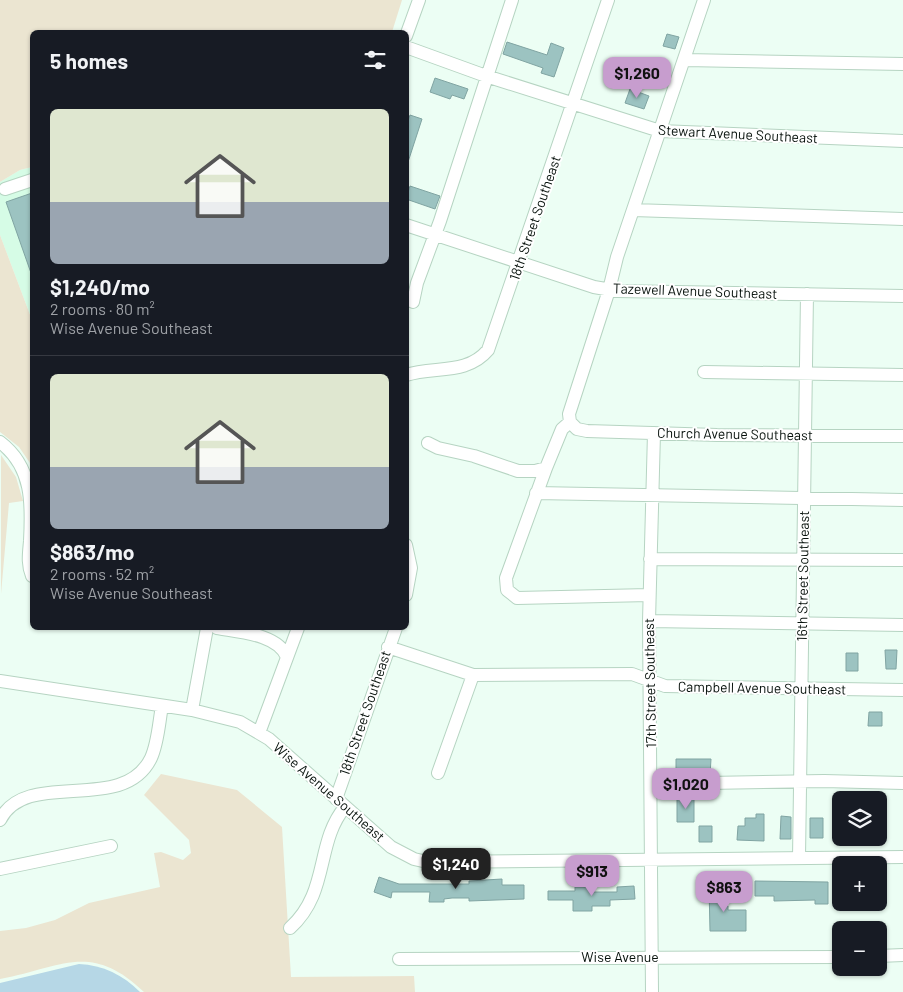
<!DOCTYPE html>
<meta charset="utf-8">
<style>
:root{--surface:#171b24;--page:#242831;--text:#f1f3f6;--muted:#9ea1a6;--line:#363941;--accent:#c79dce}
body{margin:0;font-family:Barlow,sans-serif;background:var(--page);color:var(--text);height:100vh;display:flex;flex-direction:column;font-size:19px;white-space:nowrap}
*{box-sizing:border-box;margin:0}
p{font-size:16px;color:var(--muted)}
.icon{flex:none;width:28px;height:28px;fill:none;stroke:currentColor;stroke-width:2;stroke-linecap:round;stroke-linejoin:round}
.map{position:relative;flex:1;overflow:hidden}
.sheet{position:absolute;left:30px;top:30px;width:379px;height:600px;display:flex;flex-direction:column;background:var(--surface);border-radius:8px;box-shadow:0 1px 4px #0004}
.sheet>*{flex:none}
.controls{position:absolute;left:832px;top:791px;display:grid;gap:10px}
.controls a{display:grid;place-items:center;width:55px;height:55px;border-radius:8px;background:var(--surface);box-shadow:0 1px 4px #0004;font-size:25px}
.price{position:absolute;translate:-50% -42px;padding:0 11px;border-radius:10px;background:var(--accent);color:#111;font-size:16px;line-height:32px;filter:drop-shadow(0 1px 2px #0008)}
.price::after{content:'';position:absolute;left:50%;top:30px;width:15px;height:11px;margin-left:-8px;background:inherit;clip-path:polygon(0 0,100% 0,50% 100%)}
.price.active{background:#222;color:#fff}
ul{padding:0;list-style:none}
li{display:grid;align-content:center;gap:10px;height:265px;padding:0 20px}
li+li{border-top:1px solid var(--line)}
li span{display:grid;place-items:center;height:155px;border-radius:8px;color:#555}
li>.icon{margin-inline-start:auto}
span .icon{width:90px;height:90px;fill:#fffc;stroke-width:1}
li b{font-size:21px}
h2{display:flex;justify-content:space-between;align-items:center;height:60px;padding:0 20px;font-size:21px}
.map>svg:first-child{display:block}
</style>
<div class="map">
<svg width="903" height="992" viewBox="0 0 903 992">
<rect width="100%" height="100%" fill="#ecfef4"/>
<path fill="#d6fce6" d="M 32,167 L 32,320 L 0,235 L 0,182 L 20,170 Z"/>
<path fill="#ebe5d1" d="M 0,0 L 402,0 L 392,32 L 32,32 L 32,167 L 20,170 L 0,182 Z
M 0,235 L 32,320 L 32,466 L 19,447 L 0,432 Z
M 1,455 L 16,477 L 23,501 L 9,503 L 1,594 Z
M 161,774 L 237,790 L 282,827 L 291,977 L 414,976 L 415,992 L 144,992 C 91,941 62,967 0,979 L 0,931 L 26,928 L 55,920 L 89,903 L 160,887 L 154,853 L 161,852 L 183,860 L 191,853 L 189,840 L 144,795 Z"/>
<path fill="#b6d7e6" d="M 79,964 C 103,965 123,975 140,992 L 0,992 L 0,983 Z"/>
<path fill="#9cc3c1" stroke="#80a4a2" d="M 667,34 L 679,37 L 675,49 L 663,46 Z
M 507,42 L 547,55 L 551,43 L 564,48 L 554,77 L 541,73 L 543,68 L 503,54 Z
M 435,78 L 468,89 L 464,99 L 452,95 L 450,99 L 430,92 Z
M 630,89 L 649,96 L 644,109 L 625,103 Z
M 410,115 L 422,119 L 408,162 L 406,126 Z
M 410,186 L 440,196 L 435,209 L 406,199 Z
M 32,193 L 32,273 L 31,273 L 6,202 Z
M 885,650 L 897,650 L 896,669 L 886,669 Z
M 846,653 L 858,653 L 858,671 L 846,671 Z
M 869,712 L 882,712 L 882,726 L 868,726 Z
M 676,759 L 711,759 L 710,775 L 676,775 Z
M 677,798 L 694,798 L 694,822 L 677,822 Z
M 756,814 L 764,814 L 764,841 L 737,840 L 738,826 L 745,826 L 745,818 L 756,818 Z
M 781,816 L 791,817 L 791,839 L 780,839 Z
M 810,818 L 823,818 L 823,838 L 810,838 Z
M 699,826 L 712,826 L 712,842 L 699,842 Z
M 379,877 L 399,884 L 469,884 L 469,881 L 502,879 L 502,885 L 524,885 L 524,899 L 469,901 L 469,898 L 452,898 L 444,899 L 444,902 L 429,902 L 430,892 L 392,892 L 391,898 L 374,892 Z
M 755,881 L 828,882 L 828,904 L 815,904 L 815,900 L 774,901 L 774,896 L 755,896 Z
M 634,886 L 635,899 L 610,900 L 610,906 L 592,906 L 592,911 L 573,911 L 573,900 L 548,900 L 548,891 L 575,891 L 575,887 L 590,887 L 592,892 L 617,892 L 617,887 Z
M 709,886 L 725,886 L 726,906 L 728,906 L 728,910 L 746,910 L 746,931 L 710,931 Z"/>
<g fill="none" stroke-linecap="round" stroke-linejoin="round">
<g stroke="#b6d4c2" stroke-width="14">
<path id="minor" d="M 406,36 L 419,0
M 406,47 L 486,76 L 660,131 L 903,141
M 685,60 L 903,64
M 5,189 L 32,180
M 633,210 L 903,219
M 406,225 L 594,287 L 617,291 L 903,296
M 413,302 L 417,283 L 440,221 L 512,0
M 704,372 L 903,375
M 406,375 C 435,366 467,375 488,350 L 608,0
M 570,422 L 569,414 L 609,290 L 617,257 L 704,0
M 570,422 L 577,429 L 587,431 L 717,435 L 903,436
M 0,442 C 33,467 32,504 30,541 C 29,553 27,564 32,576
M 428,443 L 438,448 L 474,456 L 518,471 L 535,471 L 546,468 L 562,429 L 570,422
M 546,468 L 506,578 L 507,590 L 517,598 L 649,595
M 536,493 L 903,500
M 406,545 L 411,568 L 406,595
M 650,559 L 903,560
M 649,621 L 903,625
M 217,628 C 239,632 278,634 287,657
M 388,647 L 473,675 L 632,674 L 665,686 L 903,690
M 0,681 L 192,710 L 240,722 L 269,739 L 391,847 L 414,859 L 427,862 L 903,857
M 192,710 L 207,628
M 259,733 L 298,628
M 438,773 L 473,675
M 652,784 L 824,781 L 903,783
M 336,799 L 396,628
M 0,820 C 27,767 123,816 151,758 C 158,743 159,722 162,706
M 799,858 L 807,294
M 0,869 L 111,846
M 290,928 C 330,892 315,843 345,807
M 879,956 L 903,955
M 399,959 L 841,957
M 652,992 L 649,621 L 654,433"/>
</g>
<use href="#minor" stroke="#fff" stroke-width="12"/>
</g>
<g text-anchor="middle" stroke-width="4" stroke-linejoin="round" paint-order="stroke">
<g font-size="14" fill="#07110c" stroke="#fff">
<text transform="translate(738 134) rotate(3)" y="5">Stewart Avenue Southeast</text>
<text transform="translate(535 218) rotate(-71)" y="5">18th Street Southeast</text>
<text transform="translate(695 291) rotate(2)" y="5">Tazewell Avenue Southeast</text>
<text transform="translate(735 434) rotate(1)" y="5">Church Avenue Southeast</text>
<text transform="translate(803 576) rotate(-89)" y="5">16th Street Southeast</text>
<text transform="translate(650 683) rotate(-91)" y="5">17th Street Southeast</text>
<text transform="translate(762 688) rotate(1)" y="5">Campbell Avenue Southeast</text>
<text transform="translate(365 713) rotate(-71)" y="5">18th Street Southeast</text>
<text transform="translate(329 792) rotate(41)" y="5">Wise Avenue Southeast</text>
<text x="620" y="962">Wise Avenue</text>
</g>
</g>
</svg>
<div class="controls">
<a><svg class="icon" aria-label="layers" viewBox="0 0 24 24"><path d="M12 4l9 5-9 5-9-5zM3 14l9 5 9-5"/></svg></a>
<a>+</a>
<a>−</a>
</div>
<b class="price" style="left:637px;top:99px">$1,260</b>
<b class="price" style="left:686px;top:810px">$1,020</b>
<b class="price active" style="left:456px;top:890px">$1,240</b>
<b class="price" style="left:592px;top:897px">$913</b>
<b class="price" style="left:724px;top:913px">$863</b>
<section class="sheet">
<h2>5 homes<svg class="icon" aria-label="filters" viewBox="0 0 24 24"><path d="M4 7h16M4 17h16"/><circle cx="9" cy="7" r="2"/><circle cx="15" cy="17" r="2"/></svg></h2>
<ul>
<li><span style="background:linear-gradient(#dfe7d0 60%,#9aa5b1 0)"><svg class="icon" aria-label="home" viewBox="0 0 24 24"><path d="M3 11l9-7 9 7M6 9v11h12V9"/></svg></span><div><b>$1,240/mo</b><p>2 rooms · 80 m²</p><p>Wise Avenue Southeast</p></div></li>
<li><span style="background:linear-gradient(#dfe7d0 60%,#9aa5b1 0)"><svg class="icon" aria-label="home" viewBox="0 0 24 24"><path d="M3 11l9-7 9 7M6 9v11h12V9"/></svg></span><div><b>$863/mo</b><p>2 rooms · 52 m²</p><p>Wise Avenue Southeast</p></div></li>
</ul>
</section>
</div>
